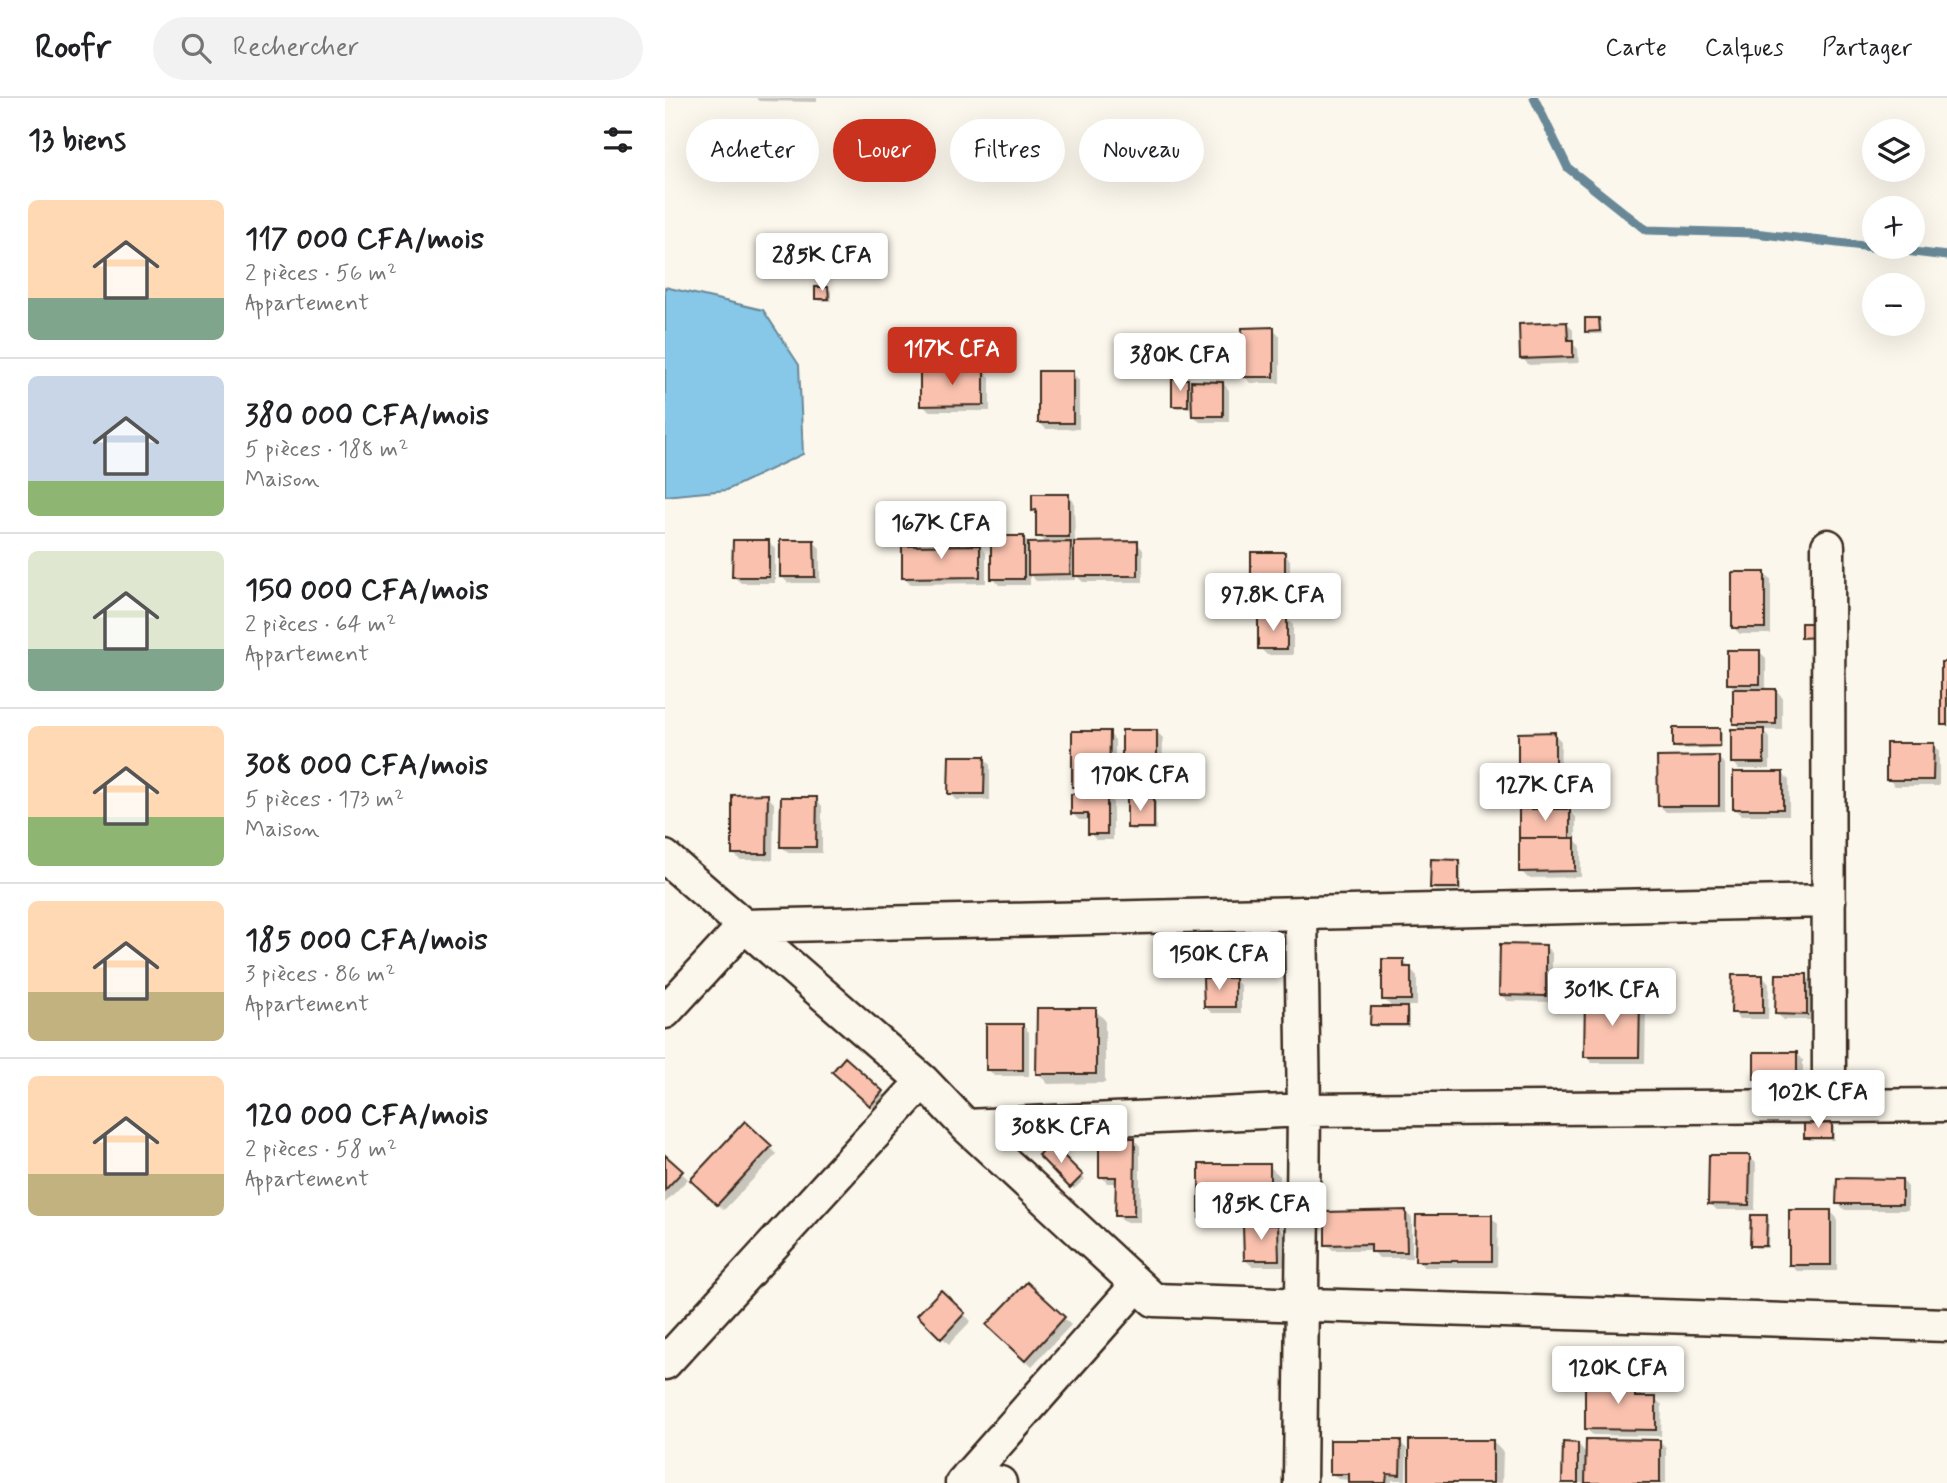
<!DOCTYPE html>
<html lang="fr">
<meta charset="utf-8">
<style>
:root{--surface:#fff;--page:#f2f2f2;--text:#202124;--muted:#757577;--line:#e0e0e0;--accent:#c8321e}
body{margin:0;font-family:Mynerve,sans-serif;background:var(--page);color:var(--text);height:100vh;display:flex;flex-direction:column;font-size:26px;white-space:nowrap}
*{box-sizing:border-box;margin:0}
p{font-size:23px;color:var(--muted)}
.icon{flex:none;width:38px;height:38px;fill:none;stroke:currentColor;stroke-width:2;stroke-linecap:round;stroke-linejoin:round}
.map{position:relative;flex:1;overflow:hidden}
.side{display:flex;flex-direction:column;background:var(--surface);width:665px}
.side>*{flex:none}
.hud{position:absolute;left:21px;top:21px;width:665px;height:63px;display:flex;gap:14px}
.controls{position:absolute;left:1197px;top:21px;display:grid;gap:14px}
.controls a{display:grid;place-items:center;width:63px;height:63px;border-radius:50%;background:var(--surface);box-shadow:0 7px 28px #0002;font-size:35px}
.price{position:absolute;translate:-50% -60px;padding:0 16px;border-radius:7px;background:#fff;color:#222;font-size:23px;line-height:46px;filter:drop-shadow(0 2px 4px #0008)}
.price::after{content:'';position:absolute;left:50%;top:42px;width:21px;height:16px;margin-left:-10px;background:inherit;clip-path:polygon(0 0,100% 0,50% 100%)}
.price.current{background:var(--accent);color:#fff}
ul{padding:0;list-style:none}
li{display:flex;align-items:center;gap:21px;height:175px;padding:0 28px}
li+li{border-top:2px solid var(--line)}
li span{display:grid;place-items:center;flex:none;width:196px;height:140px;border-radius:10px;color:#555}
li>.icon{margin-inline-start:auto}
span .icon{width:84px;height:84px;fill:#fffc;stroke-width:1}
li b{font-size:30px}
h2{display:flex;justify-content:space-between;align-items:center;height:84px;padding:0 28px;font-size:30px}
.chip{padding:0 24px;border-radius:32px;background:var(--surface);box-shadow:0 7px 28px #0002;font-size:24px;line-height:63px}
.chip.current{background:var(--accent);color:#fff}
header{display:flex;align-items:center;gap:42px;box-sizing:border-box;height:98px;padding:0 35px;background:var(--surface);border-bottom:2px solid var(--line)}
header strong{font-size:33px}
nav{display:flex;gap:38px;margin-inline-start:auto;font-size:24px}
.search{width:490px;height:63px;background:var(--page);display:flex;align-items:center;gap:18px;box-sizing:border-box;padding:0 24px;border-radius:38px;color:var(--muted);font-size:26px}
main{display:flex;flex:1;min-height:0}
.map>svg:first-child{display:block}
</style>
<header>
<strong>Roofr</strong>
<div class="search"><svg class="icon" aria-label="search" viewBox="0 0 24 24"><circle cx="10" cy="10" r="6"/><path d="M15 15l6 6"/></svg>Rechercher</div>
<nav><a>Carte</a><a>Calques</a><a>Partager</a></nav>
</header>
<main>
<section class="side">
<h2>13 biens<svg class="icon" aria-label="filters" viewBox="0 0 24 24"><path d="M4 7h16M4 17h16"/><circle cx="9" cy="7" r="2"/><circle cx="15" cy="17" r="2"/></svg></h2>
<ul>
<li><span style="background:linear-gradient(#ffd9b3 70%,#7fa58c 0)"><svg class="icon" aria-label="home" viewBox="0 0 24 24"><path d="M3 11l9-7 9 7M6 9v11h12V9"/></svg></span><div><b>117 000 CFA/mois</b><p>2 pièces · 56 m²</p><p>Appartement</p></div></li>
<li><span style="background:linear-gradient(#c9d6e8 75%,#8fb573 0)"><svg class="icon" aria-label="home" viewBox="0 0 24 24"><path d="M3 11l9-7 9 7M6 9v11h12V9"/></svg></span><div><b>380 000 CFA/mois</b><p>5 pièces · 188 m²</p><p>Maison</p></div></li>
<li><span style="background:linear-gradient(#dfe7d0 70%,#7fa58c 0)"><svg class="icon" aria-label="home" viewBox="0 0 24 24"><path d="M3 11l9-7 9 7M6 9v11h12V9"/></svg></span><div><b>150 000 CFA/mois</b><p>2 pièces · 64 m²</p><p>Appartement</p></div></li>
<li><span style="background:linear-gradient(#ffd9b3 65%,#8fb573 0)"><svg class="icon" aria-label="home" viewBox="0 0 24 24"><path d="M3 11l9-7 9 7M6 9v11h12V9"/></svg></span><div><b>308 000 CFA/mois</b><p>5 pièces · 173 m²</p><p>Maison</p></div></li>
<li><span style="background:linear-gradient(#ffd9b3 65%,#c2b280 0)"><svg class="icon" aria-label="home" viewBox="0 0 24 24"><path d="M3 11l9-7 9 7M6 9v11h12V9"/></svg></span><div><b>185 000 CFA/mois</b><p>3 pièces · 86 m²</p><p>Appartement</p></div></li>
<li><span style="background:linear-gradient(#ffd9b3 70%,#c2b280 0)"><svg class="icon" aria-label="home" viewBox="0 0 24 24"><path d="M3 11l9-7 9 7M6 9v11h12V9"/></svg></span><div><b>120 000 CFA/mois</b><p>2 pièces · 58 m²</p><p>Appartement</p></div></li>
</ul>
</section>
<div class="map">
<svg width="1282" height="1385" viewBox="0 0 1282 1385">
<rect width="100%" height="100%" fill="#fbf7ec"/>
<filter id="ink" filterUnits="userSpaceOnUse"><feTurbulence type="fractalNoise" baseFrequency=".0143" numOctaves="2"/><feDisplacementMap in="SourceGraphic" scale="14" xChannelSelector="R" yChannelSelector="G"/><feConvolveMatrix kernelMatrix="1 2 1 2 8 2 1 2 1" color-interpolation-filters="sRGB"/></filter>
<g filter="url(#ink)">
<path fill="#87c7e8" stroke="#698897" stroke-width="2" d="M 0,189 L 98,212 L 134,267 L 138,356 L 62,392 L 0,398 Z"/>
<path fill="#0003" d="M 91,0 L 152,0 L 152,4 L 94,3 Z
M 163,191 L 166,193 L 166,203 L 155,203 L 152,200 Z
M 934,222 L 936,224 L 937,236 L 924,236 L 921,233 Z
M 901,225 L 908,232 L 908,246 L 913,251 L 914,265 L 864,267 L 857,260 Z
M 608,231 L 615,238 L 615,285 L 585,285 L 579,278 Z
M 318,272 L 325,279 L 325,313 L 264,313 L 257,307 Z
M 407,275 L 414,282 L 414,331 L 381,331 L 375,325 Z
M 522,283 L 528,289 L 558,285 L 564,292 L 564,324 L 535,324 L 528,317 L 528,310 L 512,310 L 509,307 Z
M 403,397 L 409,404 L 410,444 L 403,444 L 411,452 L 472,445 L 478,452 L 478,484 L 418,484 L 411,478 L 411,482 L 371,483 L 365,476 L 365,487 L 334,487 L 328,480 L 359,440 L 365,447 L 382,446 L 373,438 L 373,416 L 369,412 Z
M 103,444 L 110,450 L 110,485 L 76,485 L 69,479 Z
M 149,444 L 155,450 L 155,485 L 123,485 L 116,478 Z
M 315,449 L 321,455 L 321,485 L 245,486 L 239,479 Z
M 619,456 L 625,462 L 625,498 L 595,498 L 588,492 Z
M 1099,476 L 1106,482 L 1106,536 L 1075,536 L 1068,529 Z
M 621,521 L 628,527 L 628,557 L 602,557 L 595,550 Z
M 1094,553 L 1101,560 L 1101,593 L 1111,592 L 1117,599 L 1117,632 L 1097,632 L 1105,640 L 1105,671 L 1074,671 L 1068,664 L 1078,633 L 1070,625 L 1070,591 L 1064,585 Z
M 1054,631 L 1057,634 L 1057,650 L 1013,651 L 1010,648 Z
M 491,633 L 498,640 L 497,696 L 465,696 L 459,690 Z
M 444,635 L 450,642 L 450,695 L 439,695 L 448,704 L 448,742 L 431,742 L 425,735 L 425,722 L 414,722 L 408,716 L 418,697 L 409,688 Z
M 889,636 L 896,643 L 895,676 L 861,676 L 855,670 Z
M 1268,647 L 1274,653 L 1274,688 L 1230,688 L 1223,681 Z
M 319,660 L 325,667 L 325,702 L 292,702 L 285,695 Z
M 1053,660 L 1060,666 L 1060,713 L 1001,714 L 994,707 Z
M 1118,676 L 1124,682 L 1124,717 L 1076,717 L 1070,711 Z
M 102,698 L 109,705 L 108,762 L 75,762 L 68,755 Z
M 151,701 L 157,708 L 157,755 L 124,755 L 117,749 Z
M 489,701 L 491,704 L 491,732 L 466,732 L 463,729 Z
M 904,713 L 911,719 L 911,743 L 916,748 L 916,779 L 863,780 L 856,773 Z
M 793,764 L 796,766 L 796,792 L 770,792 L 767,789 Z
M 881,849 L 887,855 L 887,904 L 843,903 L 836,897 Z
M 738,863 L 752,878 L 752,908 L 739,908 L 744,913 L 744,929 L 709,929 L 707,926 L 728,910 L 719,901 Z
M 1141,878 L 1148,885 L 1148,922 L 1119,922 L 1112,916 Z
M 1098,879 L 1104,886 L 1103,921 L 1074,921 L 1068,914 Z
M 569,881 L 576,888 L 576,915 L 547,915 L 540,909 Z
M 975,902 L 981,908 L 980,965 L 927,965 L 921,958 Z
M 430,912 L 440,922 L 440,985 L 383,986 L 373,975 Z
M 357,927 L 364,934 L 364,978 L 329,978 L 323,971 Z
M 1131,956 L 1138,962 L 1138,987 L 1097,987 L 1091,980 Z
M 181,962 L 224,1001 L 213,1013 L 176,980 Z
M 80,1025 L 112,1056 L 59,1112 L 27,1082 Z
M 1166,1026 L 1169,1029 L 1169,1042 L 1144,1042 L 1141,1039 Z
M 469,1041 L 475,1048 L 475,1124 L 459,1124 L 452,1117 L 452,1085 L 442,1085 L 436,1078 Z
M 386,1047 L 420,1081 L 409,1091 L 376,1057 Z
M 0,1059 L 23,1081 L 0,1105 Z
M 1084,1059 L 1091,1065 L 1090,1112 L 1052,1112 L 1045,1106 Z
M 604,1068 L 615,1078 L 614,1130 L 619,1135 L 619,1168 L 587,1168 L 580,1162 L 580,1129 L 546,1129 L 535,1119 Z
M 1237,1082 L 1243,1089 L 1243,1112 L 1180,1112 L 1173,1105 Z
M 740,1114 L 747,1120 L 747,1160 L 714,1160 L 707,1152 L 668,1152 L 661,1146 Z
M 1166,1114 L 1172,1120 L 1172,1173 L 1132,1173 L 1125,1166 Z
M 1101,1118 L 1104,1121 L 1103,1150 L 1090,1150 L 1087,1147 Z
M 826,1119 L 833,1126 L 832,1169 L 759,1169 L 752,1162 Z
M 362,1186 L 406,1227 L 367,1268 L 324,1227 Z
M 276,1194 L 306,1223 L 284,1246 L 254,1217 Z
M 969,1283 L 976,1290 L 976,1301 L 990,1301 L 997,1307 L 996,1338 L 928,1337 L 921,1331 Z
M 735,1344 L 742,1351 L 741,1382 L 727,1382 L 727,1385 L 686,1385 L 686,1382 L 673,1381 L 667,1375 Z
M 828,1344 L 838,1354 L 837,1385 L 745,1385 Z
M 995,1344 L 1001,1350 L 1001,1385 L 899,1385 L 913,1346 L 922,1356 Z"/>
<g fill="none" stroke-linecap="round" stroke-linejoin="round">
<path stroke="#698897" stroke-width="9" d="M 869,0 L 903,70 L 981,132 L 1089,135 L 1282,158"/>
</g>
<path fill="#f9c1ae" stroke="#3b2a1e" stroke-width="2" d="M 150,189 L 163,189 L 164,201 L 150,201 Z
M 920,220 L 934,220 L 935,233 L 920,234 Z
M 902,224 L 903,242 L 908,242 L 908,259 L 855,261 L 854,226 Z
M 609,229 L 609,279 L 577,279 L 577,230 Z
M 255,271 L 319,271 L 319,307 L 255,308 Z
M 373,273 L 408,273 L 408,325 L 373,325 Z
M 507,281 L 523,281 L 523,308 L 507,308 Z
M 526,283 L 558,284 L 558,318 L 527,318 Z
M 367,396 L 404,396 L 404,439 L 371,439 L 371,412 L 367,413 Z
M 326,438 L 359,438 L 359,481 L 326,481 Z
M 68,442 L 104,442 L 104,479 L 67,479 Z
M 115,442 L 149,442 L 150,479 L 115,479 Z
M 473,443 L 473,478 L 409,478 L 409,444 Z
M 406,444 L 405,476 L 363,477 L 363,445 Z
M 315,447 L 315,479 L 237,480 L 237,448 Z
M 586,454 L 620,454 L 620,492 L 586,492 Z
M 1067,474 L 1100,474 L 1100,530 L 1067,530 Z
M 593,519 L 622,519 L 622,551 L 593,551 Z
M 1136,525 L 1155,525 L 1155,539 L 1136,540 Z
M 1062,552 L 1095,552 L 1095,586 L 1062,586 Z
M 1276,564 L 1282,564 L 1282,627 L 1276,627 Z
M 1068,591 L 1111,591 L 1111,626 L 1068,626 Z
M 1008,630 L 1055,630 L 1055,648 L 1008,649 Z
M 1066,631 L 1099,631 L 1099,665 L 1066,665 Z
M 457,632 L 492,632 L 492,690 L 457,690 Z
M 407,633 L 445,633 L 444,689 L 407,689 Z
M 890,634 L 890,671 L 853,671 L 853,635 Z
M 1221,645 L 1269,645 L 1268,682 L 1221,682 Z
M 284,658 L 320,658 L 319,696 L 283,696 Z
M 1054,658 L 1054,708 L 993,708 L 992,659 Z
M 1068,674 L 1118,674 L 1118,711 L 1068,711 Z
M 103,696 L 102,756 L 67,756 L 67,697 Z
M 406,696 L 442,696 L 442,736 L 423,736 L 423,716 L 406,716 Z
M 116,699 L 152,699 L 151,749 L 115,749 Z
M 462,699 L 489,700 L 489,730 L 462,730 Z
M 854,711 L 905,711 L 905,740 L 854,740 Z
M 854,740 L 910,740 L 910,773 L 854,774 Z
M 766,761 L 794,762 L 794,790 L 765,790 Z
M 835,846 L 881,847 L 881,898 L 834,897 Z
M 717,861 L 739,861 L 739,869 L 746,869 L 746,902 L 717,902 Z
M 1111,876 L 1142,876 L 1142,917 L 1110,916 Z
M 1067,877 L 1098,877 L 1098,915 L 1066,915 Z
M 538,880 L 570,880 L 570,909 L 539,909 Z
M 920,900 L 975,900 L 974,959 L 919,959 Z
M 706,909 L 742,909 L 742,927 L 705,927 Z
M 372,910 L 431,910 L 431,976 L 371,976 Z
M 321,926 L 358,926 L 358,972 L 321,972 Z
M 1089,954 L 1132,954 L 1132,981 L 1089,981 Z
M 180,959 L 218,993 L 205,1008 L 167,974 Z
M 80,1023 L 107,1048 L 52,1107 L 25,1082 Z
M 1139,1024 L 1167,1024 L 1167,1040 L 1139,1040 Z
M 434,1040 L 470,1040 L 469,1118 L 450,1118 L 451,1079 L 434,1079 Z
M 386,1045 L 418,1077 L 405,1090 L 373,1057 Z
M 0,1057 L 18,1073 L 0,1092 Z
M 1044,1057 L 1085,1057 L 1084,1107 L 1043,1106 Z
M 534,1066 L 605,1066 L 605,1119 L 534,1120 Z
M 1172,1080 L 1237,1081 L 1237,1106 L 1171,1106 Z
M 741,1112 L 742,1154 L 706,1154 L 706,1146 L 660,1147 L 660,1114 Z
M 1124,1112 L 1166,1112 L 1166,1167 L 1124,1167 Z
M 751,1117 L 827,1117 L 827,1163 L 750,1163 Z
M 1086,1117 L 1102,1117 L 1101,1148 L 1085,1148 Z
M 578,1127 L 613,1127 L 614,1162 L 579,1162 Z
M 362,1184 L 400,1219 L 360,1263 L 321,1227 Z
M 276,1192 L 300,1215 L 276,1241 L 252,1217 Z
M 920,1281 L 970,1282 L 970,1299 L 991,1299 L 991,1332 L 920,1331 Z
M 921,1341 L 995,1342 L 995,1385 L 920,1385 Z
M 665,1342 L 736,1342 L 735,1377 L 722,1376 L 721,1385 L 684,1385 L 684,1376 L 665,1376 Z
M 744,1342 L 828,1342 L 828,1385 L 744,1385 Z
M 898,1344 L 913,1345 L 913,1385 L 897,1385 Z"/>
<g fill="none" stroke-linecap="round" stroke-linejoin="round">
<g stroke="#3b2a1e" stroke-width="37">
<path id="street" d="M 1163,448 L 1164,1007
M 0,759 L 258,983 L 301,1028 L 489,1202 L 1282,1227
M 0,914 L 79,828 L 1164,803
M 301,1028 L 639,1012 L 1282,1007
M 0,1265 L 258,983
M 303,1378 L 335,1385
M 297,1385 L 472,1187
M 635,1385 L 639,1012 L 636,815"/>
</g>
<use href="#street" stroke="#fbf7ec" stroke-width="32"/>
</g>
</g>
</svg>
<div class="controls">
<a><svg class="icon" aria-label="layers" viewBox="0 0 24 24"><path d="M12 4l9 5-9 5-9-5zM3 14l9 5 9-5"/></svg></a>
<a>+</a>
<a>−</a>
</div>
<b class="price" style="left:157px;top:195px">285K CFA</b>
<b class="price current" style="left:287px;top:289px">117K CFA</b>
<b class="price" style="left:515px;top:295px">380K CFA</b>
<b class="price" style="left:276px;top:463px">167K CFA</b>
<b class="price" style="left:608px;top:535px">97.8K CFA</b>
<b class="price" style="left:475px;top:715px">170K CFA</b>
<b class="price" style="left:880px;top:725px">127K CFA</b>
<b class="price" style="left:554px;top:894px">150K CFA</b>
<b class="price" style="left:947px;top:930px">301K CFA</b>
<b class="price" style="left:1153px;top:1032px">102K CFA</b>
<b class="price" style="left:396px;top:1067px">308K CFA</b>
<b class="price" style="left:596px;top:1144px">185K CFA</b>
<b class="price" style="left:953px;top:1308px">120K CFA</b>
<div class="hud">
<a class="chip">Acheter</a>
<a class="chip current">Louer</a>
<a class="chip">Filtres</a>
<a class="chip">Nouveau</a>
</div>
</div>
</main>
